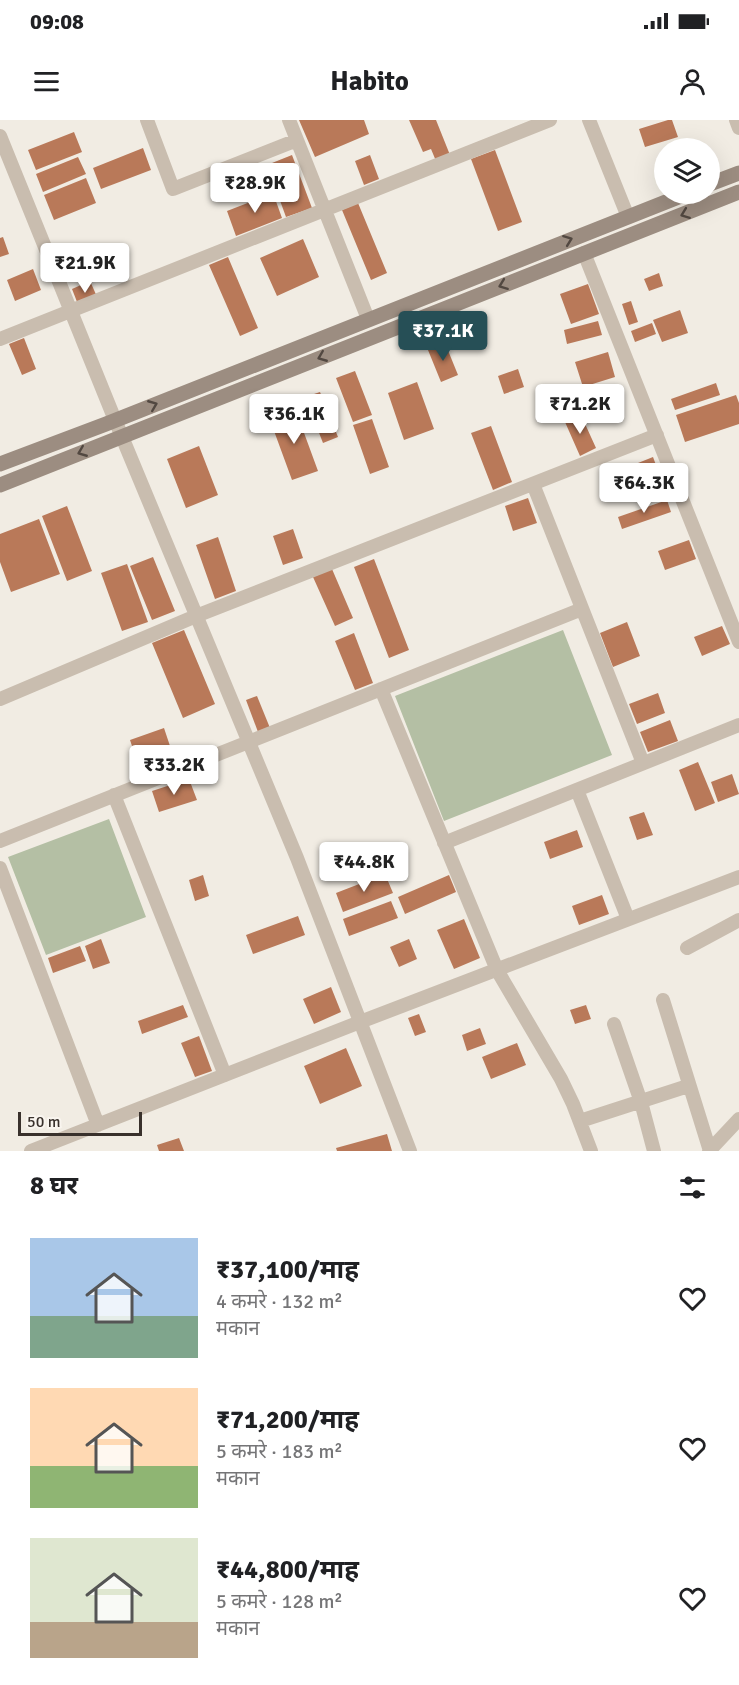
<!DOCTYPE html>
<html lang="hi">
<meta charset="utf-8">
<style>
:root{--surface:#fff;--page:#f6f6f6;--text:#202124;--muted:#757577;--accent:#264f56}
body{margin:0;font-family:Signika,"Noto Sans Devanagari",sans-serif;background:var(--page);color:var(--text);height:100vh;display:flex;flex-direction:column;font-size:22px;white-space:nowrap}
*{box-sizing:border-box;margin:0}
p{font-size:20px;color:var(--muted)}
.icon{flex:none;width:33px;height:33px;fill:none;stroke:currentColor;stroke-width:2;stroke-linecap:round;stroke-linejoin:round}
.map{position:relative;height:1031px;overflow:hidden}
.side{display:flex;flex-direction:column;background:var(--surface);flex:1}
.side>*{flex:none}
.buttons{position:absolute;left:654px;top:18px;display:grid;gap:12px}
.buttons a{display:grid;place-items:center;width:66px;height:66px;border-radius:50%;background:var(--surface);box-shadow:0 6px 24px #0002;font-size:30px}
.scale{position:absolute;left:18px;bottom:15px;width:124px;box-sizing:border-box;padding-left:6px;border:3px solid #39312c;border-top:0;font-size:16px;line-height:21px;white-space:nowrap;color:#39312c;-webkit-text-stroke:4px #f9f5ef;paint-order:stroke}
.price{position:absolute;translate:-50% -51px;padding:0 14px;border-radius:6px;background:#fff;color:#222;font-size:20px;line-height:39px;filter:drop-shadow(0 2px 3px #0008)}
.price::after{content:'';position:absolute;left:50%;top:36px;width:18px;height:14px;margin-left:-9px;background:inherit;clip-path:polygon(0 0,100% 0,50% 100%)}
.price.on{background:var(--accent);color:#fff}
ul{padding:0;list-style:none}
li{display:flex;align-items:center;gap:18px;height:150px;padding:0 30px}
li span{display:grid;place-items:center;flex:none;width:168px;height:120px;border-radius:0px;color:#555}
li>.icon{margin-inline-start:auto}
span .icon{width:72px;height:72px;fill:#fffc;stroke-width:1}
li b{font-size:26px}
h2{display:flex;justify-content:space-between;align-items:center;height:72px;padding:0 30px;font-size:26px}
.status{display:flex;justify-content:space-between;align-items:center;height:42px;padding:0 30px;background:var(--surface);direction:ltr}
.status svg{height:16px;fill:currentColor}
header{display:flex;justify-content:space-between;align-items:center;height:78px;padding:0 30px;background:var(--surface);font-size:27px;font-weight:800}
.map>svg:first-child{display:block}
</style>
<div class="status"><b>09:08</b><svg viewBox="0 0 49 12"><path d="M0 12V9h3v3zM5 12V6h3v6zM10 12V3h3v9zM15 12V0h3v12zM26 1h20v11H26zM47 4h2v5h-2z"/></svg></div>
<header><svg class="icon" aria-label="menu" viewBox="0 0 24 24"><path d="M4 6h16M4 12h16M4 18h16"/></svg>Habito<svg class="icon" aria-label="person" viewBox="0 0 24 24"><circle cx="12" cy="8" r="4"/><path d="M4 21q1-7 8-7t8 7"/></svg></header>
<div class="map">
<svg width="739" height="1031" viewBox="0 0 739 1031">
<rect width="100%" height="100%" fill="#f1ece3"/>
<path fill="#b4bfa4" d="M 563,510 L 612,635 L 444,701 L 395,576 Z
M 109,699 L 146,797 L 46,835 L 8,737 Z"/>
<path fill="#b97959" d="M 299,0 L 364,0 L 369,14 L 315,37 Z
M 409,0 L 436,0 L 450,35 L 436,41 L 431,29 L 423,32 Z
M 668,0 L 672,0 L 678,17 L 645,27 L 639,9 Z
M 74,12 L 82,32 L 36,50 L 28,30 Z
M 143,28 L 151,50 L 101,69 L 93,48 Z
M 495,30 L 522,102 L 498,111 L 471,39 Z
M 292,35 L 312,88 L 286,97 L 267,45 Z
M 370,35 L 379,59 L 364,65 L 355,41 Z
M 78,37 L 86,54 L 43,72 L 36,54 Z
M 86,58 L 96,83 L 54,100 L 44,75 Z
M 273,73 L 282,98 L 236,116 L 227,91 Z
M 358,83 L 387,153 L 371,160 L 342,90 Z
M 3,117 L 9,134 L 0,137 L 0,118 Z
M 303,119 L 319,157 L 277,176 L 260,138 Z
M 228,137 L 258,208 L 240,216 L 209,145 Z
M 33,149 L 41,170 L 15,181 L 7,160 Z
M 659,153 L 663,166 L 649,171 L 644,159 Z
M 90,161 L 98,179 L 79,187 L 72,169 Z
M 588,164 L 599,194 L 571,204 L 560,174 Z
M 631,181 L 638,202 L 629,205 L 622,184 Z
M 680,190 L 688,213 L 662,222 L 653,200 Z
M 598,201 L 602,215 L 567,224 L 564,210 Z
M 652,203 L 656,214 L 635,222 L 631,211 Z
M 24,218 L 36,249 L 22,255 L 9,224 Z
M 445,223 L 458,255 L 441,262 L 428,230 Z
M 608,232 L 615,257 L 583,267 L 575,242 Z
M 518,249 L 524,267 L 504,274 L 498,256 Z
M 355,251 L 372,295 L 353,302 L 336,258 Z
M 417,262 L 434,309 L 404,320 L 388,273 Z
M 716,263 L 720,275 L 675,290 L 671,279 Z
M 320,272 L 338,317 L 323,323 L 305,277 Z
M 736,275 L 739,283 L 739,304 L 685,322 L 676,295 Z
M 296,291 L 318,351 L 292,360 L 270,300 Z
M 581,295 L 596,328 L 580,336 L 565,302 Z
M 372,299 L 389,347 L 370,354 L 353,305 Z
M 491,306 L 512,362 L 493,370 L 471,313 Z
M 199,326 L 218,375 L 186,388 L 167,339 Z
M 653,337 L 659,353 L 610,372 L 603,357 Z
M 528,378 L 537,403 L 513,411 L 505,386 Z
M 667,380 L 671,392 L 622,409 L 618,397 Z
M 67,386 L 92,451 L 67,461 L 42,396 Z
M 39,399 L 60,454 L 11,472 L 0,442 L 0,414 Z
M 293,409 L 303,438 L 283,445 L 273,416 Z
M 218,417 L 236,471 L 215,479 L 196,425 Z
M 689,420 L 696,439 L 665,450 L 658,431 Z
M 153,437 L 175,491 L 152,500 L 130,446 Z
M 374,439 L 409,530 L 389,538 L 354,447 Z
M 127,444 L 148,502 L 122,511 L 101,453 Z
M 332,449 L 353,498 L 335,506 L 313,457 Z
M 627,502 L 640,536 L 613,547 L 600,513 Z
M 722,506 L 730,524 L 702,536 L 694,517 Z
M 184,510 L 215,584 L 183,598 L 152,523 Z
M 354,513 L 373,563 L 355,570 L 335,521 Z
M 658,573 L 665,593 L 637,604 L 629,584 Z
M 257,576 L 270,608 L 258,612 L 246,580 Z
M 670,600 L 678,621 L 648,632 L 640,612 Z
M 164,608 L 174,638 L 140,650 L 130,620 Z
M 698,642 L 715,683 L 695,691 L 679,650 Z
M 732,654 L 739,674 L 718,682 L 711,662 Z
M 189,659 L 197,680 L 159,692 L 152,671 Z
M 644,692 L 653,715 L 637,720 L 629,697 Z
M 577,710 L 583,727 L 550,739 L 544,722 Z
M 385,754 L 393,773 L 343,792 L 336,773 Z
M 203,755 L 209,776 L 195,781 L 189,760 Z
M 449,755 L 456,772 L 405,794 L 398,777 Z
M 602,775 L 609,794 L 579,805 L 572,786 Z
M 391,781 L 398,798 L 349,816 L 343,799 Z
M 298,796 L 305,815 L 253,834 L 246,815 Z
M 464,799 L 480,838 L 454,849 L 437,810 Z
M 101,819 L 110,843 L 93,849 L 85,826 Z
M 409,819 L 417,839 L 399,847 L 390,827 Z
M 80,826 L 86,841 L 53,853 L 48,838 Z
M 331,867 L 341,892 L 314,904 L 303,879 Z
M 183,885 L 188,897 L 142,914 L 138,901 Z
M 586,885 L 591,899 L 575,904 L 570,890 Z
M 419,894 L 426,912 L 415,916 L 408,898 Z
M 480,908 L 486,924 L 467,931 L 462,915 Z
M 199,916 L 212,951 L 195,957 L 181,923 Z
M 517,923 L 526,945 L 491,959 L 482,937 Z
M 346,928 L 362,966 L 320,984 L 304,946 Z
M 387,1014 L 392,1031 L 337,1031 L 336,1028 Z
M 179,1018 L 184,1031 L 159,1031 L 157,1025 Z"/>
<g fill="none" stroke-linecap="round" stroke-linejoin="round">
<path stroke="#c9bdaf" stroke-width="14" d="M 147,0 L 173,69 L 297,20
M 289,0 L 368,199
M 589,0 L 628,97
M 736,0 L 739,8
M 0,16 L 115,300 L 297,738 L 410,1031
M 584,133 L 739,522
M 0,219 L 550,0
M 533,364 L 643,643
M 381,569 L 497,850 L 561,959 L 573,984 L 591,1031
M 0,579 L 196,496 L 657,315
M 577,670 L 628,799
M 114,675 L 225,955
M 0,721 L 582,489
M 444,723 L 739,605
M 0,748 L 98,1005
M 687,828 L 739,800
M 663,880 L 710,1031
M 614,904 L 641,982 L 654,1031
M 580,1001 L 688,966
M 31,1031 L 360,902 L 739,757
M 709,1031 L 739,999"/>
<path stroke="#9c8d81" stroke-width="15" d="M 710,64 L 739,53
M 0,344 L 106,304 L 686,74
M 0,365 L 739,72"/>
</g>
<defs><path id="oneway-chevron" d="M-2-3.5L2.5 0L-2 3.5" fill="none" stroke-width="1.6" stroke-linecap="round" stroke-linejoin="round" transform="scale(1.5)"/></defs>
<g stroke="#524841">
<use href="#oneway-chevron" transform="translate(685 94) rotate(159)"/>
<use href="#oneway-chevron" transform="translate(568 120) rotate(-21)"/>
<use href="#oneway-chevron" transform="translate(503 165) rotate(159)"/>
<use href="#oneway-chevron" transform="translate(322 237) rotate(158)"/>
<use href="#oneway-chevron" transform="translate(153 285) rotate(-22)"/>
<use href="#oneway-chevron" transform="translate(82 332) rotate(158)"/>
</g>
</svg>
<div class="buttons">
<a><svg class="icon" aria-label="layers" viewBox="0 0 24 24"><path d="M12 4l9 5-9 5-9-5zM3 14l9 5 9-5"/></svg></a>
</div>
<div class="scale">50 m</div>
<b class="price" style="left:255px;top:94px">₹28.9K</b>
<b class="price" style="left:85px;top:174px">₹21.9K</b>
<b class="price on" style="left:443px;top:242px">₹37.1K</b>
<b class="price" style="left:580px;top:315px">₹71.2K</b>
<b class="price" style="left:294px;top:325px">₹36.1K</b>
<b class="price" style="left:644px;top:394px">₹64.3K</b>
<b class="price" style="left:174px;top:676px">₹33.2K</b>
<b class="price" style="left:364px;top:773px">₹44.8K</b>
</div>
<section class="side">
<h2>8 घर<svg class="icon" aria-label="filters" viewBox="0 0 24 24"><path d="M4 7h16M4 17h16"/><circle cx="9" cy="7" r="2"/><circle cx="15" cy="17" r="2"/></svg></h2>
<ul>
<li><span style="background:linear-gradient(#a9c7e8 65%,#7fa58c 0)"><svg class="icon" aria-label="home" viewBox="0 0 24 24"><path d="M3 11l9-7 9 7M6 9v11h12V9"/></svg></span><div><b>₹37,100/माह</b><p>4 कमरे · 132 m²</p><p>मकान</p></div><svg class="icon" aria-label="heart" viewBox="0 0 24 24"><path d="M12 20l-8-8c-3-5 5-10 8-4 3-6 11-1 8 4z"/></svg></li>
<li><span style="background:linear-gradient(#ffd9b3 65%,#8fb573 0)"><svg class="icon" aria-label="home" viewBox="0 0 24 24"><path d="M3 11l9-7 9 7M6 9v11h12V9"/></svg></span><div><b>₹71,200/माह</b><p>5 कमरे · 183 m²</p><p>मकान</p></div><svg class="icon" aria-label="heart" viewBox="0 0 24 24"><path d="M12 20l-8-8c-3-5 5-10 8-4 3-6 11-1 8 4z"/></svg></li>
<li><span style="background:linear-gradient(#dfe7d0 70%,#b9a48a 0)"><svg class="icon" aria-label="home" viewBox="0 0 24 24"><path d="M3 11l9-7 9 7M6 9v11h12V9"/></svg></span><div><b>₹44,800/माह</b><p>5 कमरे · 128 m²</p><p>मकान</p></div><svg class="icon" aria-label="heart" viewBox="0 0 24 24"><path d="M12 20l-8-8c-3-5 5-10 8-4 3-6 11-1 8 4z"/></svg></li>
</ul>
</section>
